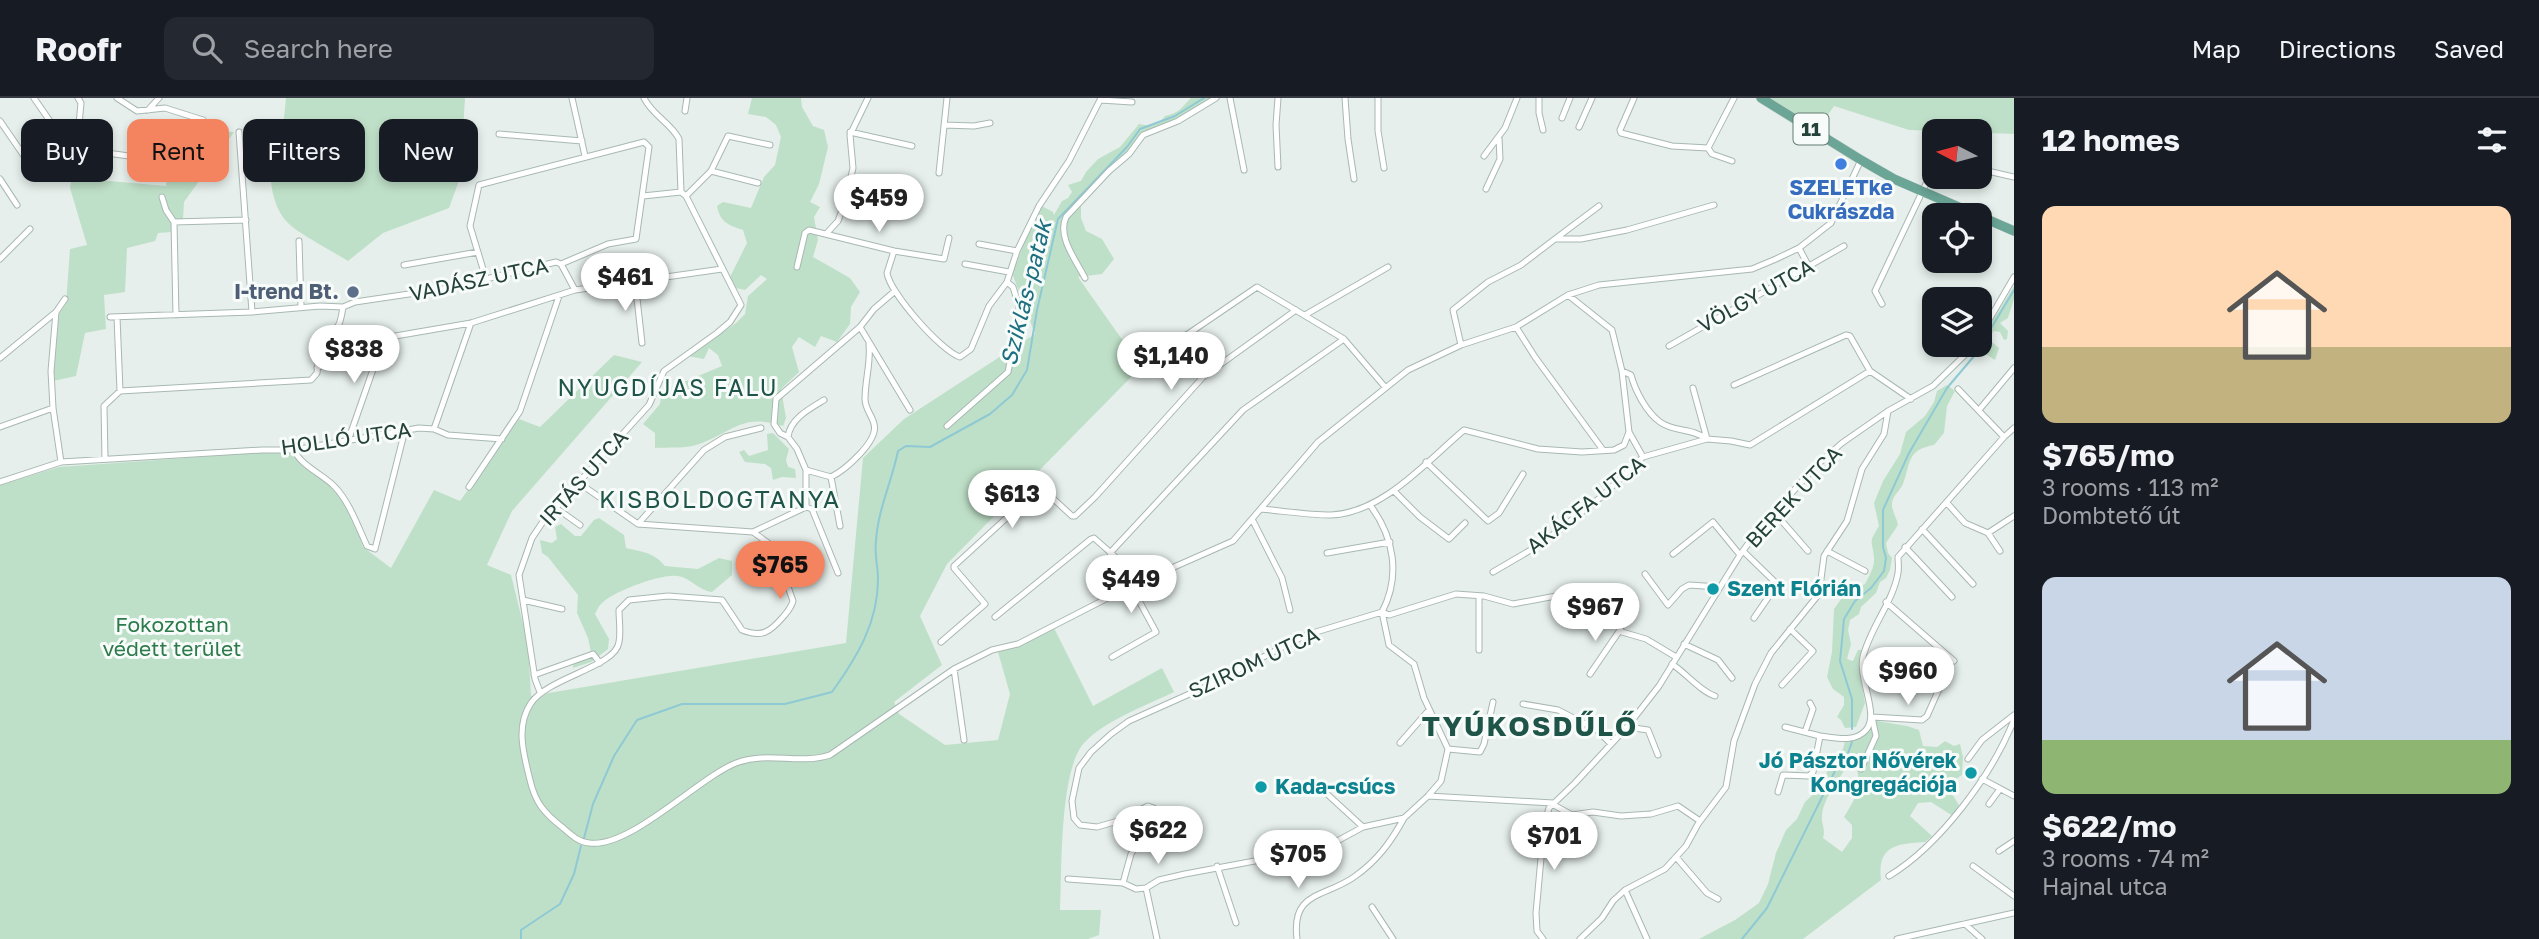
<!DOCTYPE html>
<meta charset="utf-8">
<style>
:root{--surface:#171b24;--page:#242831;--text:#f1f3f6;--muted:#9ea1a6;--line:#363941;--accent:#f4845f}
body{margin:0;font-family:"Golos Text",sans-serif;background:var(--page);color:var(--text);height:100vh;display:flex;flex-direction:column;font-size:26px;white-space:nowrap}
*{box-sizing:border-box;margin:0}
p{font-size:23px;color:var(--muted)}
.icon{flex:none;width:38px;height:38px;fill:none;stroke:currentColor;stroke-width:2;stroke-linecap:round;stroke-linejoin:round}
.map{position:relative;flex:1;overflow:hidden}
.drawer{display:flex;flex-direction:column;background:var(--surface);width:525px}
.drawer>*{flex:none}
.guide{position:absolute;left:21px;top:21px;width:665px;height:63px;display:flex;gap:14px}
.needle{width:46px;rotate:276deg}
.fabs{position:absolute;left:1922px;top:21px;display:grid;gap:14px}
.fabs a{display:grid;place-items:center;width:70px;height:70px;border-radius:14px;background:var(--surface);box-shadow:0 4px 10px #0003;font-size:35px}
.price{position:absolute;translate:-50% -60px;padding:0 16px;border-radius:24px;background:#fff;color:#222;font-size:23px;line-height:46px;filter:drop-shadow(0 2px 4px #0008)}
.price::after{content:'';position:absolute;left:50%;top:42px;width:21px;height:16px;margin-left:-10px;background:inherit;clip-path:polygon(0 0,100% 0,50% 100%)}
.price.current{background:var(--accent);color:#111}
ul{padding:0;list-style:none}
li{display:grid;align-content:center;gap:14px;height:371px;padding:0 28px}
li span{display:grid;place-items:center;height:217px;border-radius:14px;color:#555}
li>.icon{margin-inline-start:auto}
span .icon{width:126px;height:126px;fill:#fffc;stroke-width:1}
li b{font-size:30px}
h2{display:flex;justify-content:space-between;align-items:center;height:84px;padding:0 28px;font-size:30px}
.pill{padding:0 24px;border-radius:14px;background:var(--surface);box-shadow:0 4px 10px #0003;font-size:24px;line-height:63px}
.pill.current{background:var(--accent);color:#111}
header{display:flex;align-items:center;gap:42px;box-sizing:border-box;height:98px;padding:0 35px;background:var(--surface);border-bottom:2px solid var(--line)}
header strong{font-size:33px}
nav{display:flex;gap:38px;margin-inline-start:auto;font-size:24px}
.search{width:490px;height:63px;background:var(--page);display:flex;align-items:center;gap:18px;box-sizing:border-box;padding:0 24px;border-radius:14px;color:var(--muted);font-size:26px}
main{display:flex;flex:1;min-height:0}
.map>svg:first-child{display:block}
</style>
<header>
<strong>Roofr</strong>
<div class="search"><svg class="icon" aria-label="search" viewBox="0 0 24 24"><circle cx="10" cy="10" r="6"/><path d="M15 15l6 6"/></svg>Search here</div>
<nav><a>Map</a><a>Directions</a><a>Saved</a></nav>
</header>
<main>
<div class="map">
<svg width="2014" height="841" viewBox="0 0 2014 841">
<rect width="100%" height="100%" fill="#e6efeb"/>
<path fill="#bfe0c8" fill-rule="evenodd" d="M 286,0 L 465,0 L 460,80 L 449,110 L 383,135 L 348,163 C 334,154 299,136 288,125 C 265,101 271,62 270,31 L 283,30 Z
M 752,0 L 801,0 L 802,9 L 813,28 L 824,32 L 828,49 L 819,86 L 810,104 L 820,109 L 814,119 L 818,142 L 813,159 L 850,180 L 860,194 L 851,209 L 850,226 L 837,244 L 821,238 L 815,249 L 799,239 L 792,249 L 799,274 L 781,291 L 786,320 L 783,328 C 742,315 735,333 699,346 C 687,351 669,349 655,350 L 655,335 L 643,326 L 660,306 L 662,293 L 722,268 L 718,257 L 709,250 L 704,261 L 688,258 L 736,225 L 745,216 L 748,198 L 767,181 L 761,177 L 745,192 L 736,190 L 730,179 L 747,145 L 743,132 C 728,127 720,124 717,108 L 723,104 L 751,110 L 764,79 L 775,67 L 781,39 L 776,27 L 766,19 L 748,16 Z
M 1191,0 L 1211,0 L 1172,24 L 1145,33 L 1127,55 L 1081,99 L 1081,120 L 1086,133 L 1102,141 L 1114,161 L 1102,176 L 1078,179 L 1135,260 L 1138,272 L 947,466 L 920,518 L 942,567 L 894,604 L 899,616 L 945,647 L 998,642 L 1010,596 L 998,554 L 1054,530 L 1093,608 L 1162,570 L 1174,594 C 1147,607 1106,622 1085,644 C 1059,670 1062,774 1060,812 L 1101,812 L 1099,837 L 1088,841 L 0,841 L 0,387 L 59,369 L 286,353 L 344,398 L 363,449 L 391,470 L 434,392 L 460,403 L 519,321 L 540,329 L 614,257 L 642,264 L 512,413 L 487,467 L 511,477 L 528,546 L 531,598 L 846,545 L 863,360 L 904,321 L 1035,236 L 1012,175 L 1040,107 L 1053,114 L 1054,117 L 1062,103 L 1068,100 L 1072,94 L 1068,87 L 1081,83 L 1086,74 L 1098,61 L 1120,49 L 1139,26 C 1151,28 1157,29 1165,18 C 1181,14 1181,10 1191,0 Z
M 1770,0 L 2014,0 L 2014,36 L 1909,32 L 1834,8 L 1819,30 Z
M 172,31 L 234,34 L 184,104 L 183,121 L 171,123 L 171,134 L 158,135 L 155,143 L 127,150 L 125,194 L 104,197 L 106,231 L 85,235 L 76,278 L 53,283 L 59,216 L 66,206 L 70,151 L 87,147 L 70,90 L 73,69 L 98,82 L 166,88 Z
M 2014,188 L 2014,201 L 2008,220 L 2000,225 L 2008,233 L 2007,241 L 2004,242 L 2000,234 L 1994,233 L 1990,238 L 1992,244 L 1999,250 L 1995,262 L 1984,255 L 1979,256 L 1975,252 Z
M 1947,287 L 1955,293 L 1947,308 L 1944,335 L 1934,347 C 1907,352 1911,364 1903,386 C 1900,393 1893,397 1892,405 C 1891,412 1897,420 1898,427 L 1886,445 L 1888,455 L 1892,460 L 1890,472 L 1886,480 L 1880,484 L 1876,495 L 1861,509 L 1859,516 L 1850,522 L 1848,532 L 1851,546 L 1847,561 L 1853,563 L 1858,552 L 1862,552 L 1859,569 L 1865,605 L 1856,629 L 1845,630 L 1841,622 L 1837,619 L 1844,607 L 1844,599 L 1833,591 L 1827,579 L 1832,554 L 1834,511 L 1846,494 L 1865,486 C 1869,478 1875,469 1874,459 C 1872,441 1868,446 1879,428 L 1874,405 L 1883,383 L 1900,356 L 1906,334 L 1925,318 L 1934,304 L 1937,293 Z
M 773,335 L 789,351 L 786,362 L 788,369 L 795,371 L 796,380 L 782,379 L 773,382 L 771,370 L 765,366 L 745,364 L 739,354 L 744,352 L 749,358 L 768,352 L 767,336 Z
M 599,420 L 624,437 L 626,450 C 643,454 653,454 665,468 L 698,471 L 719,460 L 732,463 L 732,477 L 712,494 C 699,493 691,480 678,478 C 662,475 611,494 601,506 C 598,509 597,512 595,516 L 609,541 L 608,551 L 591,564 L 573,570 L 573,564 L 591,554 L 588,540 L 577,515 L 578,497 L 548,459 L 542,455 L 540,442 L 552,445 L 557,441 L 555,429 L 561,426 L 575,438 L 581,438 L 594,422 Z
M 1877,623 L 1907,628 L 1919,632 L 1923,648 L 1937,649 L 1945,643 L 1954,648 L 1960,646 L 1963,659 L 1962,677 L 1951,684 L 1950,693 L 1959,707 L 1953,718 L 1931,704 L 1918,705 L 1910,718 L 1932,738 L 1925,744 C 1897,746 1877,747 1881,782 L 1803,841 L 1699,841 L 1735,822 L 1759,805 L 1768,786 L 1776,755 L 1786,732 L 1797,721 L 1805,704 L 1825,685 L 1829,662 L 1843,651 L 1845,643 L 1860,640 ZM 1856,669 C 1863,688 1854,703 1844,719 L 1852,727 L 1852,740 L 1842,754 L 1823,740 C 1826,731 1821,726 1822,718 C 1823,701 1837,685 1845,671 Z"/>
<g fill="none" stroke-linecap="round" stroke-linejoin="round">
<path stroke="#8ec9d4" stroke-width="2" d="M 1852,631 L 1852,601 L 1840,563 L 1844,521 L 1855,503 L 1871,490 L 1884,473 L 1886,460 L 1883,449 L 1883,412 L 1909,355 L 1947,290 L 1975,257 L 2014,192
M 584,740 L 593,706 L 614,658 L 637,622 L 682,606 L 785,606 L 832,594 C 857,559 878,525 878,481 C 878,468 874,455 876,443 C 878,411 892,383 898,353 L 906,348 L 930,349 L 990,316 L 1012,297 L 1027,272 L 1037,212 L 1058,121 L 1127,49 L 1140,31 L 1175,18 L 1204,0
M 521,841 L 521,832 L 560,806 L 574,776 L 581,748
M 1742,841 L 1767,810 L 1835,673 L 1847,658 L 1852,644"/>
<g stroke="#a8b8b2" stroke-width="7">
<path id="minor" d="M 34,0 L 54,29 L 59,45
M 78,0 L 81,5 L 78,37 L 85,73 L 90,72 L 93,53 L 143,60
M 117,0 L 137,13 L 165,10 L 203,22
M 572,0 L 585,58
M 1230,0 L 1244,72
M 1278,0 L 1276,27 L 1278,69
M 1345,0 L 1348,41 L 1354,81
M 1378,0 L 1378,33 L 1384,70
M 1539,0 L 1539,15 L 1543,32
M 1634,0 L 1620,32 L 1621,35 L 1672,48 L 1708,50 L 1712,56 L 1732,63
M 1100,2 L 1132,4
M 148,12 L 159,0
M 685,13 L 687,0
M 1562,20 L 1570,0
M 0,23 L 33,71
M 944,27 L 974,28 L 990,25
M 1579,29 L 1592,0
M 239,34 L 252,214
M 850,34 L 912,48
M 499,36 L 582,43
M 1708,50 L 1734,0
M 1484,58 L 1505,30 L 1517,0
M 1979,71 L 2014,79
M 711,73 L 758,85
M 939,75 L 947,0
M 0,81 L 17,107
M 1486,91 L 1500,61 L 1499,40
M 643,98 L 681,94
M 686,98 L 711,73 L 728,38 L 770,47
M 162,99 L 166,112 L 174,124 L 246,122
M 845,104 L 885,111
M 174,124 L 176,217
M 826,136 L 838,123 L 845,104 L 853,70 L 850,37 L 868,0
M 1555,141 L 1599,108
M 299,143 L 301,209
M 979,146 L 1017,153
M 1799,150 L 1809,169
M 894,153 L 887,175 C 890,195 941,253 960,259 L 971,251 L 989,208 L 1007,184 L 1017,153 L 1039,108 L 1069,63 L 1101,0
M 0,161 L 30,131
M 561,166 L 575,192
M 965,166 L 1009,174
M 404,167 L 478,154
M 797,169 L 805,135 L 809,132 L 894,153 L 944,161 L 949,140
M 1085,180 C 1076,162 1057,139 1066,119 L 1109,73 L 1129,56 L 1143,37 L 1178,23 L 1216,0
M 635,183 L 642,245
M 1882,206 L 1875,193 L 1934,69
M 1305,217 L 1388,169
M 110,219 L 252,214 L 320,208 L 343,209 L 355,204 L 483,185 L 486,181 L 556,164 L 561,166 L 608,146 L 636,141 L 649,49 L 644,44 L 479,87 L 470,128 L 486,181
M 860,229 L 910,312
M 1516,229 L 1535,259 L 1603,352
M 1979,239 L 2014,179
M 1461,247 L 1453,212 L 1488,184 L 1521,167 L 1555,141 L 1581,141 L 1627,132 L 1714,107
M 1669,248 L 1844,148
M 0,260 L 56,214
M 1133,260 L 1188,236 L 1257,189 L 1344,241 L 1385,289
M 317,270 L 378,241 L 471,225 L 575,192 L 722,171
M 1622,273 L 1631,277 C 1635,292 1646,314 1660,324 C 1673,334 1693,330 1707,341
M 1734,287 L 1846,237 L 1850,238 L 1870,273 L 1911,301
M 1693,290 L 1707,341
M 120,293 L 311,282 L 317,275 L 321,238 C 340,231 340,228 343,209
M 1979,312 L 2014,270
M 947,328 L 1008,274 L 1019,220 L 1019,208 L 1013,189 L 1007,184
M 0,329 L 53,310
M 434,331 L 471,225
M 1629,334 L 1643,359
M 788,339 C 790,321 809,311 824,302
M 2004,339 L 2014,330
M 348,343 L 384,240
M 294,352 C 302,369 323,376 335,389 C 350,405 358,429 367,448 L 375,451 L 405,332
M 105,361 L 104,308 L 120,293 L 117,219
M 61,364 L 53,310 L 51,273 L 56,214 L 65,201
M 1426,364 L 1488,423 L 1499,415 L 1523,376
M 806,372 L 831,379 C 845,372 879,343 874,326 C 872,317 865,311 865,301 C 865,282 871,265 869,246
M 831,379 L 840,428
M 0,384 L 61,364 L 262,352 L 294,352 L 419,330 L 434,331 L 448,337 L 502,341
M 579,385 L 638,426 L 753,434 L 771,447 L 776,455 L 793,503 C 791,510 788,513 783,519 C 770,534 762,540 742,532 L 722,502 L 668,498 L 629,502 L 619,512 C 619,522 621,534 619,544 C 616,569 549,579 531,605 C 515,629 524,657 530,682 C 535,704 544,715 562,729 C 570,736 578,744 589,745 C 630,751 698,680 736,665 C 767,653 799,667 830,657 L 954,571 L 992,552 L 1018,546 L 1131,488 L 1233,443 L 1318,344 L 1408,272 L 1461,247 L 1516,229 L 1568,197 L 1599,187 L 1752,171 L 1776,161 L 1799,150 L 1831,125 L 1861,62
M 469,389 L 520,313 L 559,198
M 1394,393 L 1420,419 L 1449,441 L 1465,425
M 1947,405 L 1965,425 L 1988,435 L 2014,418
M 1370,407 C 1394,439 1401,478 1382,514
M 806,409 L 806,372 L 797,351 L 788,339 L 780,335 L 774,326 L 776,301 L 860,229 L 874,211 L 895,193
M 806,409 L 812,411 L 838,475
M 556,410 L 580,427
M 1261,411 C 1284,413 1308,417 1331,417 C 1383,415 1427,363 1464,332 L 1538,351 L 1582,354 L 1614,352 L 1624,347 L 1629,334 L 1622,273 L 1612,232 L 1568,197
M 1774,414 L 1808,453
M 1252,421 L 1282,480 L 1290,512
M 638,426 L 704,352 L 725,339 L 761,330
M 1922,431 L 1973,486
M 753,434 L 806,409
M 1988,435 L 2000,453
M 1905,449 L 1952,499
M 1743,453 L 1775,484 L 1776,488 L 1754,520
M 1827,453 L 1865,473
M 1110,455 L 1243,312 L 1344,241
M 1327,455 L 1390,444
M 1673,456 L 1713,424 L 1740,457
M 1493,474 L 1541,446 L 1601,399 L 1643,359 L 1707,341 L 1731,343 L 1750,347 L 1870,273
M 1645,476 L 1668,507 L 1682,491 L 1689,487 L 1719,489
M 1479,498 L 1479,552
M 523,502 L 562,511
M 1886,504 L 1954,563
M 995,519 L 1091,441 L 1094,440 L 1128,470 L 1158,464 L 1169,471
M 941,544 L 985,506 L 954,470 L 954,468 L 1013,414 L 1041,393 L 1046,394 L 1072,418 L 1075,418 L 1095,399 L 1203,279 L 1296,212
M 1684,546 L 1718,562 L 1732,580
M 1112,559 L 1156,534 L 1131,488
M 1672,566 C 1687,576 1700,593 1715,598
M 954,571 L 964,642
M 1590,576 L 1620,532
M 534,577 L 593,556 L 600,565
M 1782,587 L 1813,553 L 1790,531
M 540,594 L 535,581 L 519,477 L 532,440 L 542,425 L 649,307 L 664,273 L 717,235 L 730,224 L 741,207 L 686,98 L 681,94 L 679,41 C 671,25 652,17 644,0
M 1523,606 L 1558,612 L 1597,632 L 1611,646
M 1627,629 L 1648,632 L 1658,657
M 1785,629 L 1820,638
M 1805,634 L 1813,611 L 1810,605
M 1400,645 L 1429,612
M 1448,651 L 1480,654 L 1484,646 L 1493,604
M 1968,661 L 1982,642 L 2014,617
M 1861,671 L 1876,638 L 1872,619 L 1922,622 L 1927,618 L 1939,591
M 1982,681 L 2014,698
M 1778,694 L 1783,677 L 1809,678 L 1813,674 L 1820,638 C 1835,640 1855,645 1866,632 C 1880,617 1858,581 1863,559 C 1870,530 1893,504 1898,475 C 1899,469 1898,464 1898,459 L 2004,339 L 1958,291
M 1327,696 L 1363,729
M 1428,698 L 1553,705
M 1552,706 L 1572,717 L 1593,714 L 1621,718 L 1651,716 L 1678,708 L 1700,723
M 1989,706 L 2000,691
M 1999,753 L 2014,743
M 1676,759 L 1707,795 L 1718,801
M 1217,768 L 1236,825
M 1973,768 L 2014,798
M 1889,778 C 1940,747 1992,677 2014,622
M 1068,781 L 1123,785 L 1136,791 L 1146,790
M 1123,785 L 1131,756 L 1156,714 L 1154,710 L 1148,708 L 1118,723 L 1097,729 L 1080,727 L 1074,720 L 1072,703 L 1079,670 L 1091,654 L 1111,636 L 1129,623 L 1205,589 L 1306,537 L 1382,514 L 1389,517 L 1456,496 L 1484,498 L 1513,506 L 1577,494 L 1604,493 L 1609,498 L 1616,524 L 1622,534 L 1646,541 L 1676,559
M 1146,790 L 1159,782 L 1185,776 L 1260,762 L 1290,753 L 1326,749 L 1363,729 L 1404,720 L 1428,698 L 1441,683 L 1448,651 L 1424,600 L 1414,566 L 1389,547 L 1382,514
M 1146,790 L 1157,841
M 1625,792 L 1647,841
M 1372,809 L 1393,841
M 1965,826 L 1982,841
M 1297,841 C 1291,793 1324,800 1354,779 C 1377,763 1391,744 1404,720
M 1543,841 L 1537,833 L 1536,815 L 1544,727 L 1549,710 L 1575,685 L 1627,629 L 1659,588 L 1740,457 L 1758,432 L 1816,368 L 1842,345 L 1888,313 L 1933,288 L 1975,247
M 1580,841 L 1602,820 L 1613,803 L 1625,792 L 1665,771 L 1686,748 L 1698,726 L 1726,689 L 1734,643 L 1755,586 L 1771,555 L 1819,496 L 1824,458 L 1847,423 L 1862,371 L 1884,336 L 1888,313
M 1897,841 L 2014,815"/>
</g>
<g stroke="#c2cac8" stroke-width="10">
<path id="primary" d="M 1761,0 L 1861,62 L 1894,81 L 2014,133"/>
</g>
<use href="#minor" stroke="#fff" stroke-width="5"/>
<use href="#primary" stroke="#6aa596" stroke-width="9"/>
</g>
<circle fill="#3f7fe0" stroke="#f7fbf9" stroke-width="2.5" cx="1841" cy="66" r="7"/>
<circle fill="#5c6f8a" stroke="#f7fbf9" stroke-width="2.5" cx="353" cy="194" r="7"/>
<g fill="#0f9aa8" stroke="#f7fbf9" stroke-width="2.5">
<circle cx="1713" cy="491" r="7"/>
<circle cx="1971" cy="675" r="7"/>
<circle cx="1261" cy="689" r="7"/>
</g>
<g text-anchor="middle" stroke-width="6" stroke-linejoin="round" paint-order="stroke">
<rect fill="#f7fbf9" stroke="#637a73" stroke-width="2" x="1793.5" y="15.5" width="35" height="31" rx="5"/>
<g font-size="19" font-weight="bold" fill="#24423a">
<text x="1811" y="38">11</text>
</g>
<g font-size="21" font-weight="bold" fill="#366cbe" stroke="#f7fbf9">
<text x="1841" y="97">SZELETke<tspan x="1841" dy="24">Cukrászda</tspan></text>
</g>
<g font-size="21" fill="#24423a" stroke="#f7fbf9">
<text transform="translate(479 182) rotate(-12)" y="7">VADÁSZ UTCA</text>
<text transform="translate(1756 198) rotate(-29)" y="7">VÖLGY UTCA</text>
<text transform="translate(346 341) rotate(-8)" y="7">HOLLÓ UTCA</text>
<text transform="translate(584 380) rotate(-48)" y="7">IRTÁS UTCA</text>
<text transform="translate(1794 399) rotate(-47)" y="7">BEREK UTCA</text>
<text transform="translate(1586 407) rotate(-38)" y="7">AKÁCFA UTCA</text>
<text transform="translate(1254 565) rotate(-25)" y="7">SZIROM UTCA</text>
</g>
<g font-size="21" font-weight="bold" fill="#4e5e75" stroke="#f7fbf9" text-anchor="end">
<text x="339" y="201">I-trend Bt.</text>
</g>
<g font-size="21" font-weight="bold" fill="#0d838f" stroke="#f7fbf9" text-anchor="start">
<text x="1727" y="498">Szent Flórián</text>
<text x="1957" y="670" text-anchor="end">Jó Pásztor Nővérek<tspan x="1957" dy="24">Kongregációja</tspan></text>
<text x="1275" y="696">Kada-csúcs</text>
</g>
<g font-size="21" fill="#2d7a4b" stroke="#f7fbf9">
<text x="172" y="534">Fokozottan<tspan x="172" dy="24">védett terület</tspan></text>
</g>
<g font-size="23" font-style="italic" fill="#1c6f80" stroke="#f7fbf9">
<text transform="translate(1026 195) rotate(-76)" y="8">Sziklás-patak</text>
</g>
<g font-size="23" letter-spacing="2" fill="#1f5548" stroke="#f7fbf9">
<text x="668" y="298">NYUGDÍJAS FALU</text>
</g>
<g font-size="24" letter-spacing="2" fill="#1f5548" stroke="#f7fbf9">
<text x="720" y="410">KISBOLDOGTANYA</text>
</g>
<g font-size="28" font-weight="bold" letter-spacing="2" fill="#1f5548" stroke="#f7fbf9">
<text x="1530" y="638">TYÚKOSDŰLŐ</text>
</g>
</g>
</svg>
<div class="fabs">
<a><svg class="needle" viewBox="-14 -14 28 28"><path d="M0-13l5 13h-10z" fill="#e53935"/><path d="M0 13l5-13h-10z" fill="#9ea1a6"/></svg></a>
<a><svg class="icon" aria-label="locate" viewBox="0 0 24 24"><circle cx="12" cy="12" r="6"/><path d="M12 2v4M12 18v4M2 12h4M18 12h4"/></svg></a>
<a><svg class="icon" aria-label="layers" viewBox="0 0 24 24"><path d="M12 4l9 5-9 5-9-5zM3 14l9 5 9-5"/></svg></a>
</div>
<b class="price" style="left:879px;top:136px">$459</b>
<b class="price" style="left:625px;top:215px">$461</b>
<b class="price" style="left:354px;top:287px">$838</b>
<b class="price" style="left:1171px;top:294px">$1,140</b>
<b class="price" style="left:1012px;top:432px">$613</b>
<b class="price current" style="left:780px;top:503px">$765</b>
<b class="price" style="left:1131px;top:517px">$449</b>
<b class="price" style="left:1595px;top:545px">$967</b>
<b class="price" style="left:1908px;top:609px">$960</b>
<b class="price" style="left:1158px;top:768px">$622</b>
<b class="price" style="left:1554px;top:774px">$701</b>
<b class="price" style="left:1298px;top:792px">$705</b>
<div class="guide">
<a class="pill">Buy</a>
<a class="pill current">Rent</a>
<a class="pill">Filters</a>
<a class="pill">New</a>
</div>
</div>
<section class="drawer">
<h2>12 homes<svg class="icon" aria-label="filters" viewBox="0 0 24 24"><path d="M4 7h16M4 17h16"/><circle cx="9" cy="7" r="2"/><circle cx="15" cy="17" r="2"/></svg></h2>
<ul>
<li><span style="background:linear-gradient(#ffd9b3 65%,#c2b280 0)"><svg class="icon" aria-label="home" viewBox="0 0 24 24"><path d="M3 11l9-7 9 7M6 9v11h12V9"/></svg></span><div><b>$765/mo</b><p>3 rooms · 113 m²</p><p>Dombtető út</p></div></li>
<li><span style="background:linear-gradient(#c9d6e8 75%,#8fb573 0)"><svg class="icon" aria-label="home" viewBox="0 0 24 24"><path d="M3 11l9-7 9 7M6 9v11h12V9"/></svg></span><div><b>$622/mo</b><p>3 rooms · 74 m²</p><p>Hajnal utca</p></div></li>
</ul>
</section>
</main>
